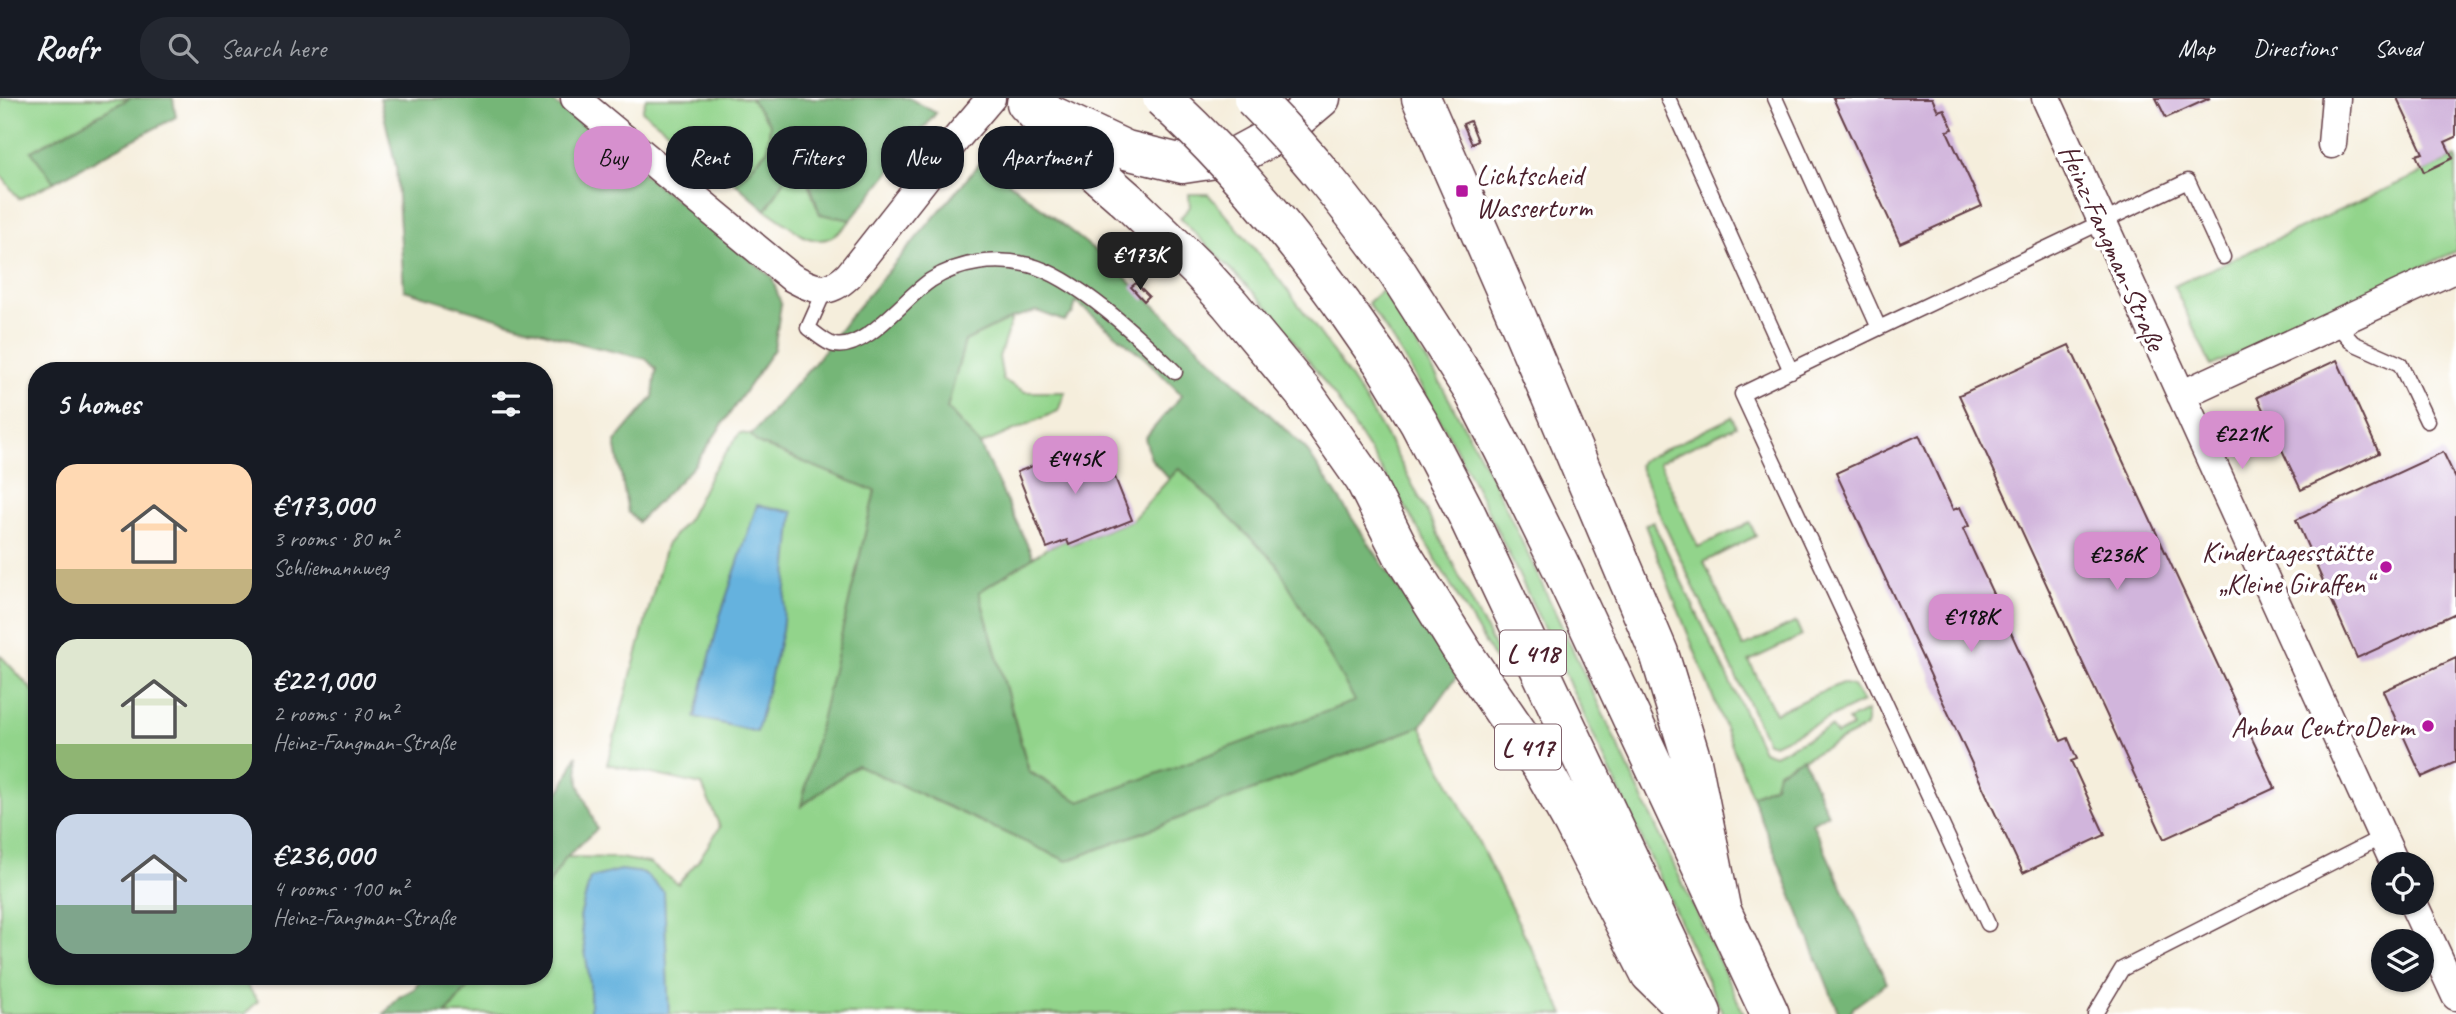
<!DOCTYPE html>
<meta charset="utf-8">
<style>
:root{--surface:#171b24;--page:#242831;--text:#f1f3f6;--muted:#9ea1a6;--line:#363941;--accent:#d690ce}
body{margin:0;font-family:Caveat,sans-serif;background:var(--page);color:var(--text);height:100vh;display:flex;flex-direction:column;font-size:26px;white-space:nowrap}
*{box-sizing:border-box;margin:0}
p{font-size:23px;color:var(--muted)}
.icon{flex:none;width:38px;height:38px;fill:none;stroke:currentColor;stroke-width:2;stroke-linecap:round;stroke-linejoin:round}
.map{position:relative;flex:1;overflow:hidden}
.details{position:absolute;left:28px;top:264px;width:525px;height:623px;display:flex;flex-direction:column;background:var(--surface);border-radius:28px;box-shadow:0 2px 5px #0004}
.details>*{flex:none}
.top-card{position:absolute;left:574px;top:28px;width:665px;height:63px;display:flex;gap:14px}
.fabs{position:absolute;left:2371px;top:754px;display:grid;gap:14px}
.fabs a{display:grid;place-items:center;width:63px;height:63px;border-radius:50%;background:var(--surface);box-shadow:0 2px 5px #0004;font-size:35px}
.price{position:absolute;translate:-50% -60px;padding:0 16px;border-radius:14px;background:var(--accent);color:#111;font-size:23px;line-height:46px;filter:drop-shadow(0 2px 4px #0008)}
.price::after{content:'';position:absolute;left:50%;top:42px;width:21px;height:16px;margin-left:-10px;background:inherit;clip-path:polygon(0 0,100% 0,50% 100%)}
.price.on{background:#222;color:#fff}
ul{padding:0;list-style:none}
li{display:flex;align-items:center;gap:21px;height:175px;padding:0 28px}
li span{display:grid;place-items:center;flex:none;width:196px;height:140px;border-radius:21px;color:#555}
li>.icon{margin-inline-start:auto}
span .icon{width:84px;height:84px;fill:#fffc;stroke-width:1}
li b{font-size:30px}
h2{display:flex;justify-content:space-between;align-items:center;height:84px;padding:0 28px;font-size:30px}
.pill{padding:0 24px;border-radius:28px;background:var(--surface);box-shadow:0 2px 5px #0004;font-size:24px;line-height:63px}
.pill.on{background:var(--accent);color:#111}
header{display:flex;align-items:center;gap:42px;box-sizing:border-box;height:98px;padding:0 35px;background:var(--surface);border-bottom:2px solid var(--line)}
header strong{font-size:33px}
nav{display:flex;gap:38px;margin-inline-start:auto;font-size:24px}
.search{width:490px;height:63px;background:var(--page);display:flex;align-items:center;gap:18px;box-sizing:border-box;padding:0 24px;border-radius:28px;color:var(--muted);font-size:26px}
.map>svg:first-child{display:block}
</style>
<header>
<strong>Roofr</strong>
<div class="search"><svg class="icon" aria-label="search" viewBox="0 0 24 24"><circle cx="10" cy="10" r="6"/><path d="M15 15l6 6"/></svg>Search here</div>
<nav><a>Map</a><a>Directions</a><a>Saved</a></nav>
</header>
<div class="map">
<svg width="2456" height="916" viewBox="0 0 2456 916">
<rect width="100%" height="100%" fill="#fff"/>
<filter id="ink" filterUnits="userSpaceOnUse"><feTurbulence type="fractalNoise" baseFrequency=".0143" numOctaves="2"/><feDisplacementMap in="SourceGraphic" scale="14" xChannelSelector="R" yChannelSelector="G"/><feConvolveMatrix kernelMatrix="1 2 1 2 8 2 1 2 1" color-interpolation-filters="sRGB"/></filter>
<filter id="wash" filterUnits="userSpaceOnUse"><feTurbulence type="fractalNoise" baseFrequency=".00686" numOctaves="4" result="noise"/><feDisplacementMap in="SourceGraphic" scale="28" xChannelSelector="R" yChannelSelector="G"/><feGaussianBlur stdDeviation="1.57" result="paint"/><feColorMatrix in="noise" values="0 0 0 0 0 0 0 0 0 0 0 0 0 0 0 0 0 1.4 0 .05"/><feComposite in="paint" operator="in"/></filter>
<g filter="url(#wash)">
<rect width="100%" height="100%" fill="#f5eedc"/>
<path fill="#92d48b" stroke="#6e7a5b" stroke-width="2" d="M 0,0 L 130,0 L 32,53 L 54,84 L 19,101 L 0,76 Z
M 646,0 L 750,0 L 770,26 L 768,51 L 736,86 L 642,13 Z
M 2456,59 L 2456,153 L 2211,268 L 2174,188 Z
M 798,61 L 820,116 L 851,122 C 837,138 826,147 805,139 L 766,112 Z
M 1189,96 L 1208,96 C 1272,169 1333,246 1382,331 C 1427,409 1465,492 1506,572 L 1502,574 L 1401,402 L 1334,297 L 1270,211 L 1180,120 L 1190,109 Z
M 1382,192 L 1437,279 L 1492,380 L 1744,916 L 1723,916 C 1672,807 1621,698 1571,589 C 1510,457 1450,324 1368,205 Z
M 1012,220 L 999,259 L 1003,282 L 1025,294 L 1065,294 L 1058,313 L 980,347 L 947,310 L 965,243 Z
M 1732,319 L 1736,328 L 1659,364 L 1698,449 L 1750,425 L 1756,438 L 1704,464 L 1743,549 L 1796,524 L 1802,538 L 1749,563 L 1775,615 L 1842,585 L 1853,588 L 1863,604 L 1774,646 L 1767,644 L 1663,424 L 1639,367 L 1641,363 Z
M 740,335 L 751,337 L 757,345 L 875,393 L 802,708 L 857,667 L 1067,763 L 1421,628 L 1564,916 L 446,916 L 476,879 L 544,878 L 544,794 L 566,759 L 619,760 L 649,765 L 678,786 L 698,763 L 720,729 L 702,687 L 607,666 L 666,447 L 688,421 L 712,374 Z
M 1179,370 L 1276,465 L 1356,603 L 1080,704 L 1029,673 L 979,494 L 1047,450 L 1067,442 L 1070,447 L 1132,422 Z
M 1653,424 L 1763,653 L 1774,657 L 1831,629 L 1836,637 L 1852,629 L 1848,622 L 1867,613 L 1867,625 L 1865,630 L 1779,673 L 1775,687 L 1752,698 L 1645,427 Z
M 0,557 L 37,597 L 37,878 L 241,879 L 258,903 L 245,916 L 0,916 Z"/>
<path fill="#75b677" stroke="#606a51" stroke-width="2" fill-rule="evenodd" d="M 130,0 L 173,0 L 176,19 L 54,84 L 31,53 Z
M 380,0 L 549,0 L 772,179 L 781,206 L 774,251 L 693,369 L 638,424 L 628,414 L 615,344 L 653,299 L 656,271 L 646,261 L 586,247 L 404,192 L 396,69 Z
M 750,0 L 909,0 L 936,15 L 851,122 L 820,116 L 808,81 L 798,61 L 766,112 L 736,86 L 768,51 L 770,26 Z
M 982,63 L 1106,161 L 1306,351 L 1457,578 L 1421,628 L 1067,763 L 857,667 L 801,708 L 875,393 L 757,345 L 751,337 L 813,267 L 851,217 ZM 1076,204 L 1146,261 L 1182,297 L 1145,340 L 1151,361 L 1169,381 L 1179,370 L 1276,465 L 1355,603 L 1080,704 L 1029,674 L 979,494 L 1033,459 L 980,347 L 947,310 L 965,243 L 1012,220 L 1037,213 L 1064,223 L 1073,215 Z
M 577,657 L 579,686 L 597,731 L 566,759 L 544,794 L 544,714 L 563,688 Z
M 1803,660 L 1828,716 L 1812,725 L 1887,885 L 1854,909 L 1850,916 L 1839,916 L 1752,698 L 1775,687 L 1778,673 Z
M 423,879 L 476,879 L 446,916 L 384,916 L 399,899 L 414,891 Z"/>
<path fill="#65b2de" stroke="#586884" stroke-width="2" d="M 757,407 L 793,414 L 782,533 L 757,634 L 695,619 L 720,518 Z
M 621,772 L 644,775 L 664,794 L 669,916 L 590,916 L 590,886 L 580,819 L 590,780 Z"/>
<g id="blocks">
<path fill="#d1b5dc" d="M 1833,0 L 1932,0 L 1938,13 L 1944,11 L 1953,31 L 1947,33 L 1982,108 L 1900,145 Z
M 2156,0 L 2210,0 L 2166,20 Z
M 2397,0 L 2456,0 L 2456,39 L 2445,44 L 2453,60 L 2424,74 L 2416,57 L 2423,55 Z
M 1470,23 L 1478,43 L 1472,46 L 1463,26 Z
M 1136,185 L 1149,198 L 1144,203 L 1131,189 Z
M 2069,247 L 2275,690 L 2164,741 L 1959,297 Z
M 2337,262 L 2379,355 L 2301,392 L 2257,299 Z
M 1919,337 L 1953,412 L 1960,409 L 1969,428 L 1963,431 L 2061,643 L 2068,640 L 2077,661 L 2071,663 L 2105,737 L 2023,775 L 1836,375 Z
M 1100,342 L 1132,422 L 1069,447 L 1067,442 L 1047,450 L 1017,374 Z
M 2443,354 L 2456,381 L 2456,515 L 2357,560 L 2296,422 Z
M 2456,560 L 2456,664 L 2422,679 L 2383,593 Z"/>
</g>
</g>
<g filter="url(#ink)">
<use href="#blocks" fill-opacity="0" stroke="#643e46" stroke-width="2"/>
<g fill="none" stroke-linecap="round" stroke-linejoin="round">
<g stroke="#643e46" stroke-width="17">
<path id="lane" d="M 1668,0 L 1791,273
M 1775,0 L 1879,230 L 2188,83 L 2223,159
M 825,192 L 808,230 C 815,235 827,246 835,247 C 866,253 906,198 931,182 C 959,164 996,159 1029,167 C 1076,179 1140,240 1175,274
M 2335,225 L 2353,245 L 2400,266 L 2427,323
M 1879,230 L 1742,296 L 1988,826
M 2095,916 L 2122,871 L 2382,739"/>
</g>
<g stroke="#643e46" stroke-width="31">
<path id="street" d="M 575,0 L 791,179 C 815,192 828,198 849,177 L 957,40 L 991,0
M 2046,0 L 2395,766
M 2332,46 L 2336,0
M 2181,297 L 2456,170
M 2413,805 L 2456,898"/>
</g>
<g stroke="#643e46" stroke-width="41">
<path id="highway" d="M 1421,0 L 1517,219 L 1659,555 L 1692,663 L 1722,815
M 1026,5 L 1079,60 L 1128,103 L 1199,172 L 1230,206 L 1303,294 L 1364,381 L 1402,456 L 1466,559 L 1542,670 L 1573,725 L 1650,876 L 1691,916
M 1045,14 L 1126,52 L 1183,66 L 1236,58 L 1282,33 L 1321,0
M 1395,171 L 1473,293 L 1503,351 L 1561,469 L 1770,916
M 1342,206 L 1383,265 L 1419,325 L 1466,415 L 1702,915"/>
</g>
<use href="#lane" stroke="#fff" stroke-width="14"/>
<use href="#street" stroke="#fff" stroke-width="28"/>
<use href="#highway" stroke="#fff" stroke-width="38"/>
<g stroke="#643e46" stroke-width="41" stroke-linecap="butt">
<path id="highway-bridge" d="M 1162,0 C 1230,62 1288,132 1342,206
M 1253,0 C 1306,53 1351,111 1395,171"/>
</g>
<use href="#highway-bridge" stroke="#fff" stroke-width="38"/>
</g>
</g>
<g fill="#b5179e" stroke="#fff" stroke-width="2.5">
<rect x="1455" y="86" width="14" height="14" rx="3.5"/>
<circle cx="2386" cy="469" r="7"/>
<circle cx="2428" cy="628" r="7"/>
</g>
<g text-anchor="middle" stroke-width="7" stroke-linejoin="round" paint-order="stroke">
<g fill="#fff" stroke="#80626b" stroke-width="2">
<rect x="1500" y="532.5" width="66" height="45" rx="5"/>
<rect x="1495" y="626.5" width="66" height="45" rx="5"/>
</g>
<g font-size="26" font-weight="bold" fill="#4a1f2b">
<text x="1533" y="564">L 418</text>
<text x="1528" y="658">L 417</text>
</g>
<g font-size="28" fill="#4a1f2b" stroke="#fff" text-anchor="end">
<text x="1476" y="87" text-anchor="start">Lichtscheid<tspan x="1476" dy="32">Wasserturm</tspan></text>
<text x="2372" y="463">Kindertagesstätte<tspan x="2372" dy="32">„Kleine Giraffen“</tspan></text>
<text x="2414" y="638">Anbau CentroDerm</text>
</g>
<g font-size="28" fill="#4a1f2b" stroke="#fff">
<text transform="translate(2113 149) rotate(66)" y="10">Heinz-Fangman-Straße</text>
</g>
</g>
</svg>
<div class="fabs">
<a><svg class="icon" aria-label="locate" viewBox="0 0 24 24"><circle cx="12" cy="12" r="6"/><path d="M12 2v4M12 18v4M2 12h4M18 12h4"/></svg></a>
<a><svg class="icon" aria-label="layers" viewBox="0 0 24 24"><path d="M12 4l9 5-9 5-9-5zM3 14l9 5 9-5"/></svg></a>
</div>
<b class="price on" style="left:1140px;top:194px">€173K</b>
<b class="price" style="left:2242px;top:373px">€221K</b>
<b class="price" style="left:1075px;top:398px">€445K</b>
<b class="price" style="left:2117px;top:494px">€236K</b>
<b class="price" style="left:1971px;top:556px">€198K</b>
<div class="top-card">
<a class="pill on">Buy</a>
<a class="pill">Rent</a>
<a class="pill">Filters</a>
<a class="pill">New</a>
<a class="pill">Apartment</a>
</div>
<section class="details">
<h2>5 homes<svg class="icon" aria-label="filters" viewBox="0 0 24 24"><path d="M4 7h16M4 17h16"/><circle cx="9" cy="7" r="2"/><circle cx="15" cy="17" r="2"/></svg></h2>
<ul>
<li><span style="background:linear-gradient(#ffd9b3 75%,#c2b280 0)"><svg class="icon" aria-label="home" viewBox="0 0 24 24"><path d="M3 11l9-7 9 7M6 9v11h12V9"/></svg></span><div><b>€173,000</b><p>3 rooms · 80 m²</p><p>Schliemannweg</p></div></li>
<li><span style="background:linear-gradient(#dfe7d0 75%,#8fb573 0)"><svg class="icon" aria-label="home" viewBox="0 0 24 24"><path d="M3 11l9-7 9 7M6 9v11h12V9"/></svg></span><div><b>€221,000</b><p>2 rooms · 70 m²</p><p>Heinz-Fangman-Straße</p></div></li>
<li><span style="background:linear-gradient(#c9d6e8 65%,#7fa58c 0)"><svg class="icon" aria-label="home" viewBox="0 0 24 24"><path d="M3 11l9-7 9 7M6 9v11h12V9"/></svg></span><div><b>€236,000</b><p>4 rooms · 100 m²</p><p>Heinz-Fangman-Straße</p></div></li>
</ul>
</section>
</div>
